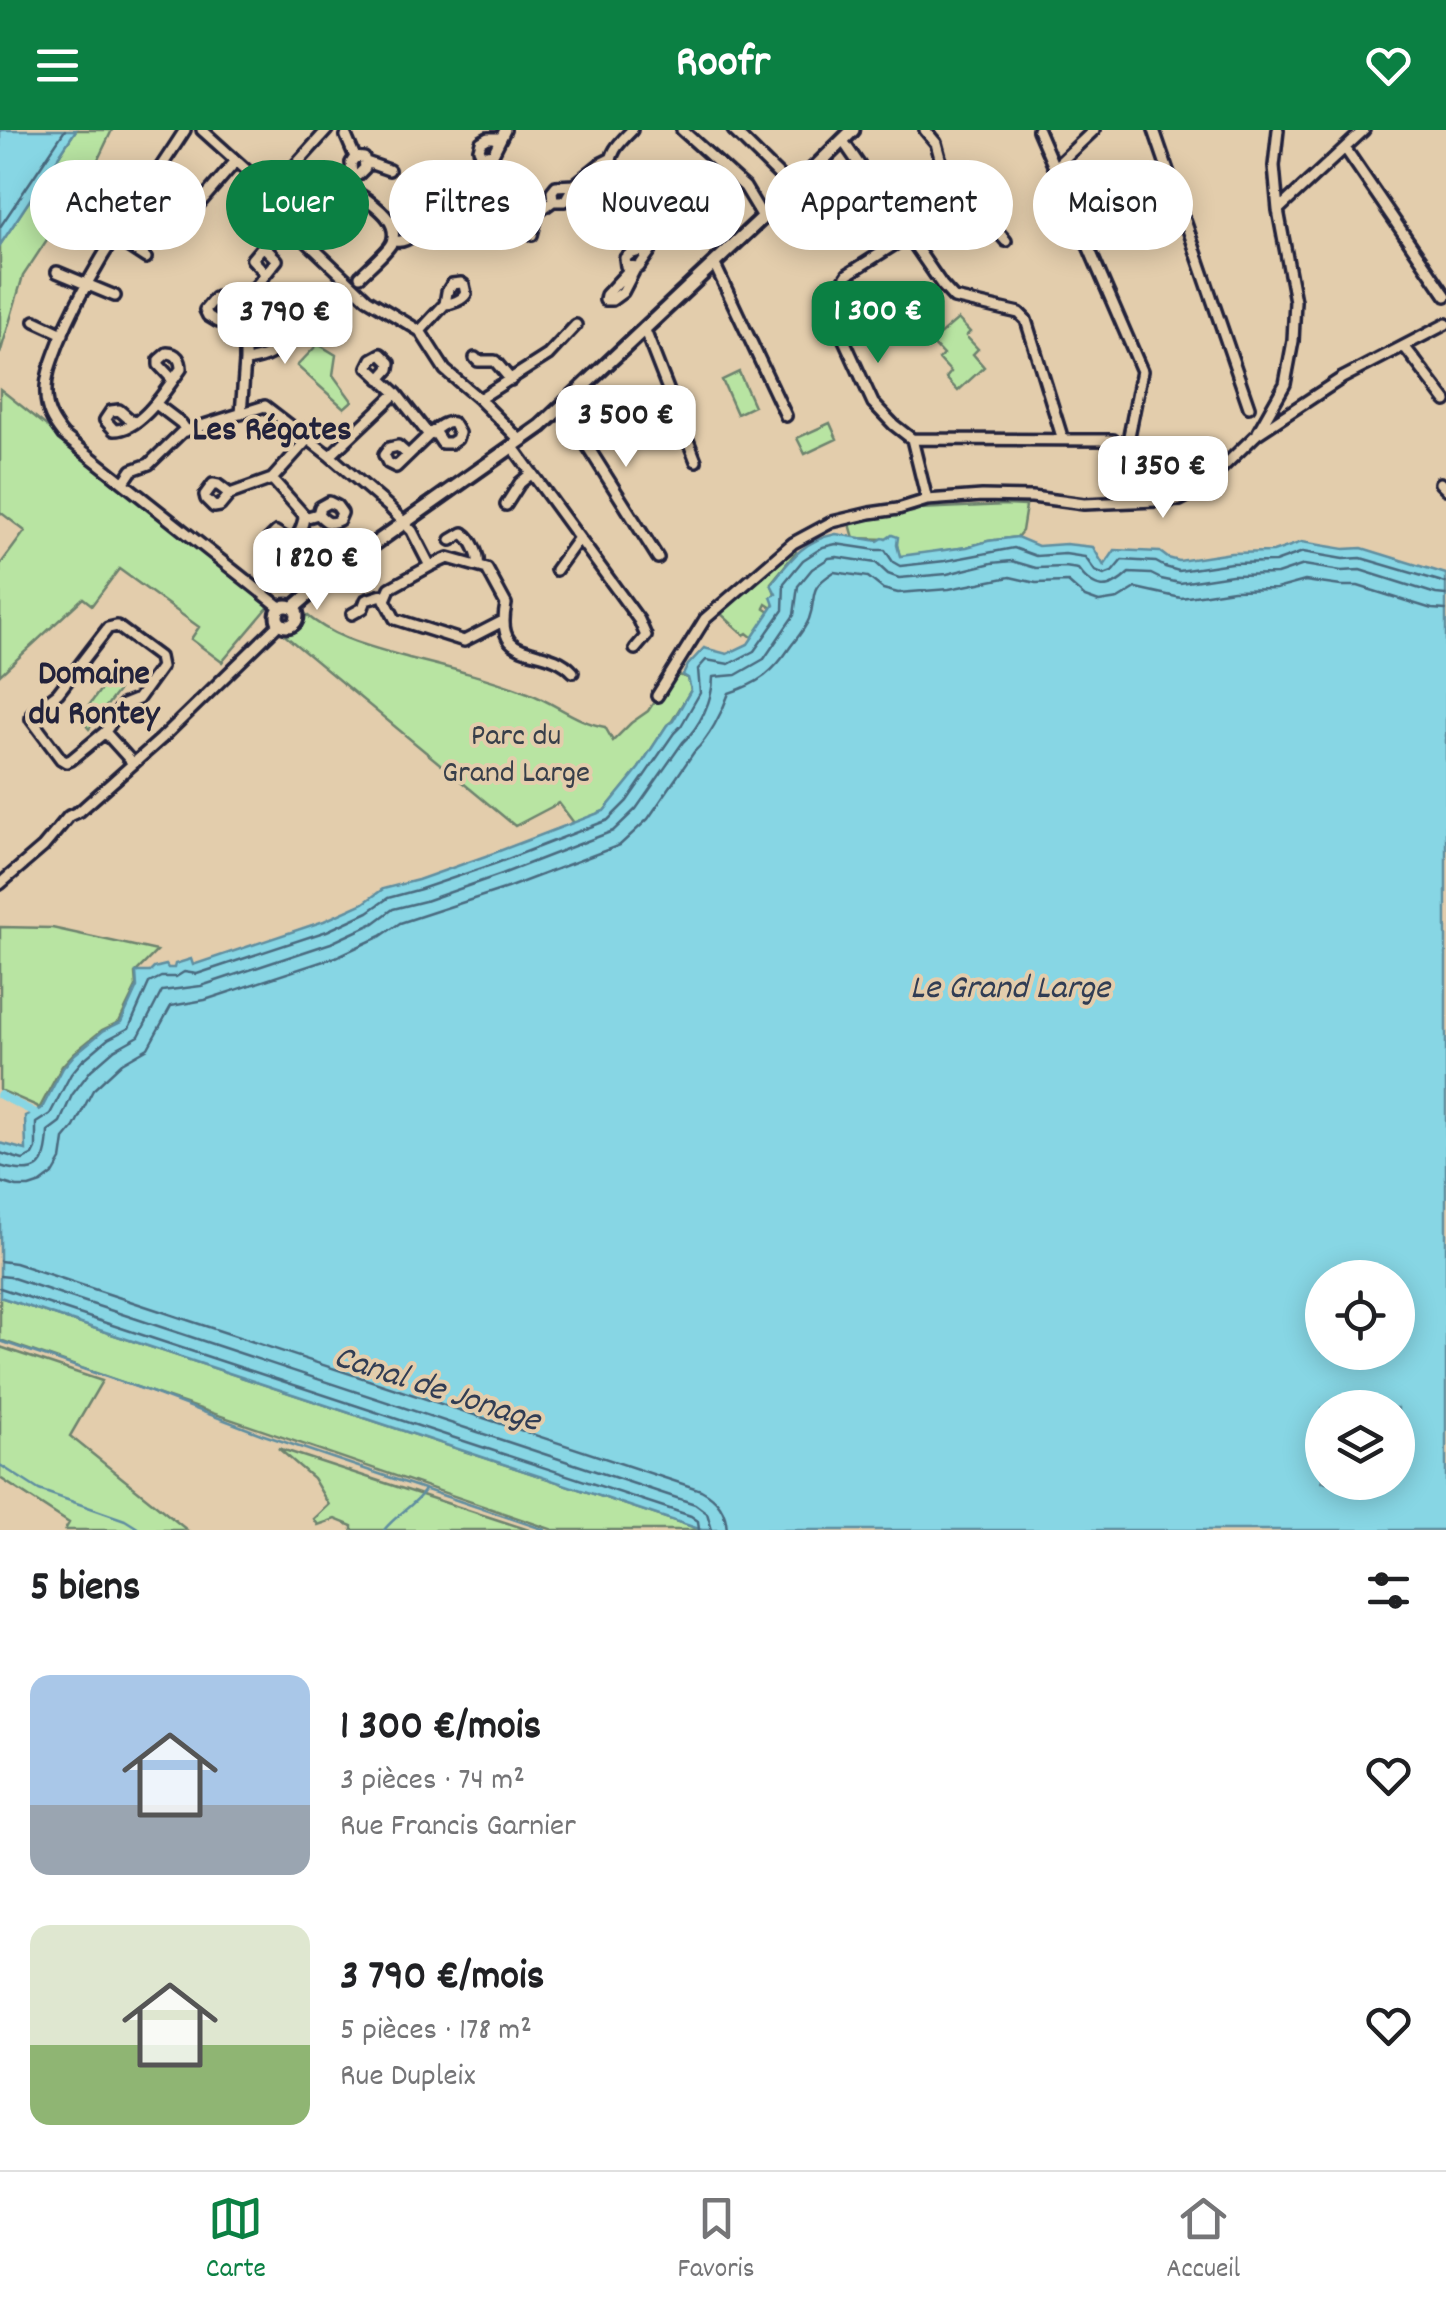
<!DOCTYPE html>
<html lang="fr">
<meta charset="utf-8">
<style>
:root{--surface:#fff;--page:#f2f2f2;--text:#202124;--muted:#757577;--line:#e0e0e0;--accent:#0b8043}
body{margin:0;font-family:Dekko,sans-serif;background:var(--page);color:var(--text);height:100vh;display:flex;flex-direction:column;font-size:38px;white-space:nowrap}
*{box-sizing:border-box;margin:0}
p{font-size:32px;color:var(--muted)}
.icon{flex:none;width:55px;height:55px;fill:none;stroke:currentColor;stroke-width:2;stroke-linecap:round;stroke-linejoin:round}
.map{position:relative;height:1400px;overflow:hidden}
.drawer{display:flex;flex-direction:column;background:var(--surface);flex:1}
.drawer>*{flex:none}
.hud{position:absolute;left:30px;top:30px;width:1388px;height:90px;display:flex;gap:20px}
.tools{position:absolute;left:1305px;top:1130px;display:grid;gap:20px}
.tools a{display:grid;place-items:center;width:110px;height:110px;border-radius:50%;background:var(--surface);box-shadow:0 5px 25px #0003;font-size:50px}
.price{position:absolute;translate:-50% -85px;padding:0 22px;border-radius:20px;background:#fff;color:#222;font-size:32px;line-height:65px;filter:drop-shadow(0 2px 5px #0008)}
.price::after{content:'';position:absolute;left:50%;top:60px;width:30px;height:22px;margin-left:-15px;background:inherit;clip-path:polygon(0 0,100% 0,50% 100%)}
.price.on{background:var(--accent);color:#fff}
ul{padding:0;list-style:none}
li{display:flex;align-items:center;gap:30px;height:250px;padding:0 30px}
li span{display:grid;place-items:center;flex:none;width:280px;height:200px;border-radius:20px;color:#555}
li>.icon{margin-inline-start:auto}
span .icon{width:120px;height:120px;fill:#fffc;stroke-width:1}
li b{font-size:42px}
h2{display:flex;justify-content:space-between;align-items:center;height:120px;padding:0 30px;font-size:42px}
.pill{padding:0 35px;border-radius:45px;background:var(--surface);box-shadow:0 5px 25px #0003;font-size:35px;line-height:90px}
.pill.on{background:var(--accent);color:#fff}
header{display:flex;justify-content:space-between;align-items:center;height:130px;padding:0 30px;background:var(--accent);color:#fff;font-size:45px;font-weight:700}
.tab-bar{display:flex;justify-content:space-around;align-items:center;height:140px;border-top:2px solid var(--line);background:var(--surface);font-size:28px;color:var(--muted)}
.tab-bar a{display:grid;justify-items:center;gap:5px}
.tab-bar .on{color:var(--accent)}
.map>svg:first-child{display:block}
</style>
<header><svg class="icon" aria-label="menu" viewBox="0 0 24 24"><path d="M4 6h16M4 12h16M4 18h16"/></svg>Roofr<svg class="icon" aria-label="heart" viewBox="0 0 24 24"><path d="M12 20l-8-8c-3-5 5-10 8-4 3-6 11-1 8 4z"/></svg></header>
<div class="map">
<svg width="1446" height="1400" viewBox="0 0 1446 1400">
<rect width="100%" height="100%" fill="#e3cdac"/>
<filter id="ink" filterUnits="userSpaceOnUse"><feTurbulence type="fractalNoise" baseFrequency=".01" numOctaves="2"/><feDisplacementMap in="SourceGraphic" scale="20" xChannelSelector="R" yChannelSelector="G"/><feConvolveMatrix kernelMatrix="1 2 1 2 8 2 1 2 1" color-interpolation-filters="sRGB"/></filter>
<g filter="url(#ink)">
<path fill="#b8e4a2" stroke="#6d836e" stroke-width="2.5" d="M 76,0 L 112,0 L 93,40 L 23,146 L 0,224 L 0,115 Z
M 958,189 L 970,202 L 966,206 L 978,219 L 973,224 L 984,237 L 958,261 L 946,248 L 951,242 L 939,229 L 943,225 L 931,212 Z
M 318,214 L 336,225 L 333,245 L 352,271 L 344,278 L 297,236 Z
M 739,242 L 754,276 L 737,284 L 722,250 Z
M 0,259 L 271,474 L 222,532 L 191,509 L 199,497 L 119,439 L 92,475 L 83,468 L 0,545 L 0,435 L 25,401 L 0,382 Z
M 830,293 L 837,309 L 805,324 L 797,308 Z
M 1006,375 L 1026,376 L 1022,401 L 1017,407 L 988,411 L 967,417 L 900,427 L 897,415 L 886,409 L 854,408 L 849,390 L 913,382 L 919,379 Z
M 791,417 L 796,422 L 771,453 C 775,462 778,469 772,478 L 766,474 L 764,478 L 770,482 L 753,508 L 747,503 L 744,505 L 719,482 Z
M 303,482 C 336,510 368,516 409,528 C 449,538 489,548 528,563 C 555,573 576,592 605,597 L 613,611 L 631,593 L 648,581 L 673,543 L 688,548 L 691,560 L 672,591 L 667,595 L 639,638 L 604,681 L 574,693 L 559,673 L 515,696 L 282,503 C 294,502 303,495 303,482 Z
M 116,550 L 118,561 L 89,599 L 80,588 L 106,552 Z
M 0,797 L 52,798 L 157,821 L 135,843 L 136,857 L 119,892 L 102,900 L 74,923 L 62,936 L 39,979 L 37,976 L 0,960 Z
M 0,1167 L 702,1400 L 553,1400 L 0,1210 Z
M 0,1217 L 102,1251 L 70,1306 L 187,1400 L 65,1400 L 69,1393 L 0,1348 Z
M 278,1318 L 529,1400 L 352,1400 L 352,1396 L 335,1389 L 318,1395 L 314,1389 L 329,1375 L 313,1348 Z"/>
<path fill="#87d6e4" stroke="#5f8ea0" stroke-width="2.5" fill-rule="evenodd" d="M 0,0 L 76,0 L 0,115 Z
M 836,404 L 878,411 L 883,408 L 886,409 L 892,405 L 898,407 L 897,415 L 900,426 L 967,417 L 988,411 L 1017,407 L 1038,416 L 1066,414 L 1093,417 L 1104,436 L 1115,420 L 1160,422 L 1168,428 L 1179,431 L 1231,423 L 1273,422 L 1302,412 L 1344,419 L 1362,418 L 1446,444 L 1446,1400 L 702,1400 L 0,1167 L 0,1013 L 26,1020 L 25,986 L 42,978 L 63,938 L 75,924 L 103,901 L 121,892 L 137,857 L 136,842 L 150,842 L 154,838 L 166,835 L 168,838 L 174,838 L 175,834 L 191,829 L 193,835 L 324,791 L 364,773 L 383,759 L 418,750 L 494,723 L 604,681 L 639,638 L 667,595 L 673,591 L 691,560 L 688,548 L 683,545 L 688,535 L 704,518 L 727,524 L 748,514 L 774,475 L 771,467 L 776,464 L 771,454 C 791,429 804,410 836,404 ZM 1322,1148 L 1398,1148 L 1398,1222 L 1322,1222 ZM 1322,1278 L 1398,1278 L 1398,1352 L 1322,1352 Z"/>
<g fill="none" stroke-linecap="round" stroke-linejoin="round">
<path stroke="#4a6a7f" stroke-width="2.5" d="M 0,97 L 65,0
M 0,1023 L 23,1030 L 33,1025 L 36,1019 L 36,993 L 50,984 L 71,944 L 82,931 L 108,909 L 129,898 L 149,853 L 161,847 L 176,847 L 184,842 L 197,844 L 327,801 L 368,782 L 388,768 L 421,759 L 497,733 L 608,690 L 627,671 L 674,603 L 681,596 L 700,563 L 698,539 L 706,530 L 729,534 L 754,521 L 783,480 L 784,453 L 803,430 L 823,417 L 836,414 L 876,420 L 885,420 L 893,432 L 900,436 L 945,431 L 1014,418 L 1036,426 L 1065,424 L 1085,427 L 1095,441 L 1104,445 L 1112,442 L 1122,430 L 1156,432 L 1165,437 L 1179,441 L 1231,433 L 1275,432 L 1303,422 L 1343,429 L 1361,428 L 1446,453
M 0,1036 C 37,1047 47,1039 48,1001 L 60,992 L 72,965 L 91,940 L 114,920 L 139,906 L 162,861 L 201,856 L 331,813 L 374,793 L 393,779 L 425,771 L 502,744 L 613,701 L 636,679 L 683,612 C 700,597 713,569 713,547 L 736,545 L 764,529 L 794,485 L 798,456 L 812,439 L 829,428 L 837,427 L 876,433 L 888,444 L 899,448 L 947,444 L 992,433 L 1012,431 L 1036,438 L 1065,437 L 1078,439 C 1095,462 1109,462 1129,443 L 1151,444 L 1161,449 L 1180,453 L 1232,445 L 1277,444 L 1304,435 L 1341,441 L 1360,440 L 1436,464 L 1446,465
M 0,1052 L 17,1057 L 29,1057 L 41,1053 L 53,1044 L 61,1030 L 64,1009 L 74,997 L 93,960 L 122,933 L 148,918 L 171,876 L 205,870 L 336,827 L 381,806 L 400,793 L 507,758 L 620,715 L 648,689 L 694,622 C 709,608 722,583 729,563 C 759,553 773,543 791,516 C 797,508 805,499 809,489 C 818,464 806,460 834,442 L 868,447 L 883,459 L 898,463 L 949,459 L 1010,447 L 1036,453 L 1068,452 L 1085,467 L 1099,472 L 1118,469 L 1136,458 L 1181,468 L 1233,460 L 1276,459 L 1305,451 L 1341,456 L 1358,456 L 1432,479 L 1446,480
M 0,1131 L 15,1133 L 701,1360 C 718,1369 726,1381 727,1400
M 0,1146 L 10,1147 L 695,1374 L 707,1383 L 712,1400
M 0,1158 L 691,1386 L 698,1391 L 699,1400"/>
<path stroke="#5f8ea0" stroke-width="2.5" d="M 0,1211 L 151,1262 L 261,1304 L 545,1400
M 0,1335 L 39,1360 L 125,1390 L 141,1400
M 384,1400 C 397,1384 415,1375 425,1360"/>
<path stroke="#87d6e4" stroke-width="8" d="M 0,965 L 34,982"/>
<g stroke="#22223b" stroke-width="16">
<path id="street" d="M 185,0 C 141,69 90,135 59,212 C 53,228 45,246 46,264 C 46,281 53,292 63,305 L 281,478
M 202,0 L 262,54
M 327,0 L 291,40 L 280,60 L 285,86 L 308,113 L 367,169 L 420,201 L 445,240 L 479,269 L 548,225 L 576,195
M 632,0 C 622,11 609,21 611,37 L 669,96 L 694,75 L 689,55
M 682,0 L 745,57 L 763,87
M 733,0 L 793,59
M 925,0 L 936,13 L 943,39 L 1006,111
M 1038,0 L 1142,241 L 1128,311 L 1161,371
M 1154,0 L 1249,277
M 346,6 L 355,27
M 500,8 L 488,8 L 481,12 L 479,19 L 482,26 L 493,24 L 505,0
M 843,11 L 942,155 L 954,168 L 1019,183 L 1026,190 L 1063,310
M 1345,18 L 1446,166
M 366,32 L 389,40
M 443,35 C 459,43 469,35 482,26
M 1055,37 L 1094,0
M 461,38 L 467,57
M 117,49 L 142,67
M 574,55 L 565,71 L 553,71 L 552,61 L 556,56 L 574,55 L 600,34 L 610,29
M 349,58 L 352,46 L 351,33 L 355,27 L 364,28 L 365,38 L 358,45 L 352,46
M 147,59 L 182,85 L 193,81 L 235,32
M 694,75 L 709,79 L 715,77
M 1278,80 L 1364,0
M 389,90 L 405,91 L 413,100 L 413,105 C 407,110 400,113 393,110
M 86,95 L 111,112
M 301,104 C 310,94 332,61 344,58 C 353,56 383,81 388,89 C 393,96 395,104 392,112 C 390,119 367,139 360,146
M 532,105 L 538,82 L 553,71
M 908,106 L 848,144 L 834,165 L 834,188 L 873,273 L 894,295 L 912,309 L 927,370
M 114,107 L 146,128
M 653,117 L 639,137 L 626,136 L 625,128 L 630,124 L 653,117 L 669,96
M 714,133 L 786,286
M 631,138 L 606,165 L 605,170 L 612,170 L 623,162 L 635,139
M 57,142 L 115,166
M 231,178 L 218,167 L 215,168 L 205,180 L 208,186 L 218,192 L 231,178 L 245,176
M 35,191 L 63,204
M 644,198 L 696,331
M 420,201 L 445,174 L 447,162 L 452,154 L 461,153 L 464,155 L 466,164 C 462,170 452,174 445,174
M 1404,216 L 1446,271
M 475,228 L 478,231 L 495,231 L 511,250
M 245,231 C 253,230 263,228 270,224 C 290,210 301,182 323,171 L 333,181 L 328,190 C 320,193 314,190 307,184
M 380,249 L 389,239 L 390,233 L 381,224 L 372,229 L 368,237 L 396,263
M 479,269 L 520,310
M 156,274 L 181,293 L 186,300
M 562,276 L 658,428
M 241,284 L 245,231 L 245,170 L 277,130 L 263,116 L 252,129 L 266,144
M 133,292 L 119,280 L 111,281 L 105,290 L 114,300 C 141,301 166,259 181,239 C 181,230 177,223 167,223 L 159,230 L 159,235 L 173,250
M 1258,302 L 1285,254 L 1293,211 L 1295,171 L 1278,80 L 1274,36 L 1278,0
M 429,305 C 435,300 445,290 453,293 L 459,303 L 457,309 L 451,313 L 442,313 L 434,301
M 912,309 L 1113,310
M 512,316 L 639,490 L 646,506 L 635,519
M 330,326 L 396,263 L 429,305 L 396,337 L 388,333 L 384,325 L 389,318 L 398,316 L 408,325
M 272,349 L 304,385 C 304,400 292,413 284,425 L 280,427 L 267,418 L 268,410 L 276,402 L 292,412
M 124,352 L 132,340 L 149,334 L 182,302 L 265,276 L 330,326 L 388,376 L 412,401 L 430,436 L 448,428 L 487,439 L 506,474 C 493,537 545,511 573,542
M 1440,353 L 1446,359
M 230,364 L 220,376 L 214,377 L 206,369 L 205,365 L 213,354 L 218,355 L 230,364 L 272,349 L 307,310
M 506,375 L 520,353 L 532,343
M 304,388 L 318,384 C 325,391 329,396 339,390 L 342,383 L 337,376 L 329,372 L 320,377 L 318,384
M 451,410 L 463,403 C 472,409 480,426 478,436
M 430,436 L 390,458 L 385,470 L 395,489 L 464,511 L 503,491
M 556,440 L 579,408
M 352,484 L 363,478 L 366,470 L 382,465 L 387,465
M 657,566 L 705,489 L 793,413 L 832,392 L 870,383 L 898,379 L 927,370 L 982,366 L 1032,367 L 1084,374 L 1180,370 L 1199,360 L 1257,304 L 1342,248 L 1446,194
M 105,602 L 123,575 L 138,569 L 161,537 L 159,527 L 117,496 L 108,498 L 58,563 L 32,583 L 31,589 L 61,629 L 66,632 L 71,630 L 105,602 L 133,633
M 0,754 L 43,717 L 69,686 L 80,681 L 161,609 L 280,493"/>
</g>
<g stroke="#22223b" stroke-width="19">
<path id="secondary" d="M277 486a10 10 0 1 1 20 0a10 10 0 1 1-20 0Z
M 293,478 L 336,441 L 541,296 L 793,59 L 853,0"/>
</g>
<use href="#street" stroke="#e3cdac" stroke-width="9"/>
<use href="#secondary" stroke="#e3cdac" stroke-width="11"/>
</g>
</g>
<g text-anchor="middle" stroke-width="8" stroke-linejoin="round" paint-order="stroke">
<g font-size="32" fill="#383f4a" stroke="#e3cdac">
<text x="516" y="614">Parc du<tspan x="516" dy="37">Grand Large</tspan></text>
</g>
<g font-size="35" font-weight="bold" fill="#22223b" stroke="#e3cdac">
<text x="272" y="309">Les Régates</text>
<text x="94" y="553">Domaine<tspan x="94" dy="40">du Rontey</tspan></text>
</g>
<g font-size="35" font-style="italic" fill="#313d54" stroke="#e3cdac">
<text x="1010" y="867">Le Grand Large</text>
<text transform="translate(438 1256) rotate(18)" y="12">Canal de Jonage</text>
</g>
</g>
</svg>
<div class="tools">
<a><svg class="icon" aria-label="locate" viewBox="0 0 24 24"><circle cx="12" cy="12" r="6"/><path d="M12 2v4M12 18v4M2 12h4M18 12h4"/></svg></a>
<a><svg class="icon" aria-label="layers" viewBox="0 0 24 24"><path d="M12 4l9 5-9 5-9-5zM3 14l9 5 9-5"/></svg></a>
</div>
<b class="price on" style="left:878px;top:236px">1 300 €</b>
<b class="price" style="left:285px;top:237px">3 790 €</b>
<b class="price" style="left:626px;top:340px">3 500 €</b>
<b class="price" style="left:1163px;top:391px">1 350 €</b>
<b class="price" style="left:317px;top:483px">1 820 €</b>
<div class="hud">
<a class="pill">Acheter</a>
<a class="pill on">Louer</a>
<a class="pill">Filtres</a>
<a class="pill">Nouveau</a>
<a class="pill">Appartement</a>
<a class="pill">Maison</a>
</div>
</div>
<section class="drawer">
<h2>5 biens<svg class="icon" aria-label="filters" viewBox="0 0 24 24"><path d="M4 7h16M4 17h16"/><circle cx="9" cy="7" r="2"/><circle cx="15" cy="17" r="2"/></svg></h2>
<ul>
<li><span style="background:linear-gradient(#a9c7e8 65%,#9aa5b1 0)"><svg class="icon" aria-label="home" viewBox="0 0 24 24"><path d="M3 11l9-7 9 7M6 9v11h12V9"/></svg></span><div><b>1 300 €/mois</b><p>3 pièces · 74 m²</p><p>Rue Francis Garnier</p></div><svg class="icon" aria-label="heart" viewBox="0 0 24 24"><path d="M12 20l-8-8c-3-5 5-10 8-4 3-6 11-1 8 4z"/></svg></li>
<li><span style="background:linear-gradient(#dfe7d0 60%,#8fb573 0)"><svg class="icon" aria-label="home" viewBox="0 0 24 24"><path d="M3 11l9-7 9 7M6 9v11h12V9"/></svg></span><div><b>3 790 €/mois</b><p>5 pièces · 178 m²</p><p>Rue Dupleix</p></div><svg class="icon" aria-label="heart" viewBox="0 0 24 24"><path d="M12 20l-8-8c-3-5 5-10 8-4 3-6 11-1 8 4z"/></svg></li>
</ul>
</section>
<nav class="tab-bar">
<a class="on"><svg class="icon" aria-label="map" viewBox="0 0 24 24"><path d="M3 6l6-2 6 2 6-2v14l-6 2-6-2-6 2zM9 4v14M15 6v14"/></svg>Carte</a>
<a><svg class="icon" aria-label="saved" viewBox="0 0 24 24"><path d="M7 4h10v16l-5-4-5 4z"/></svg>Favoris</a>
<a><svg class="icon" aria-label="home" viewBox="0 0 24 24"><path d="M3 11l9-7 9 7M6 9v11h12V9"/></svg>Accueil</a>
</nav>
